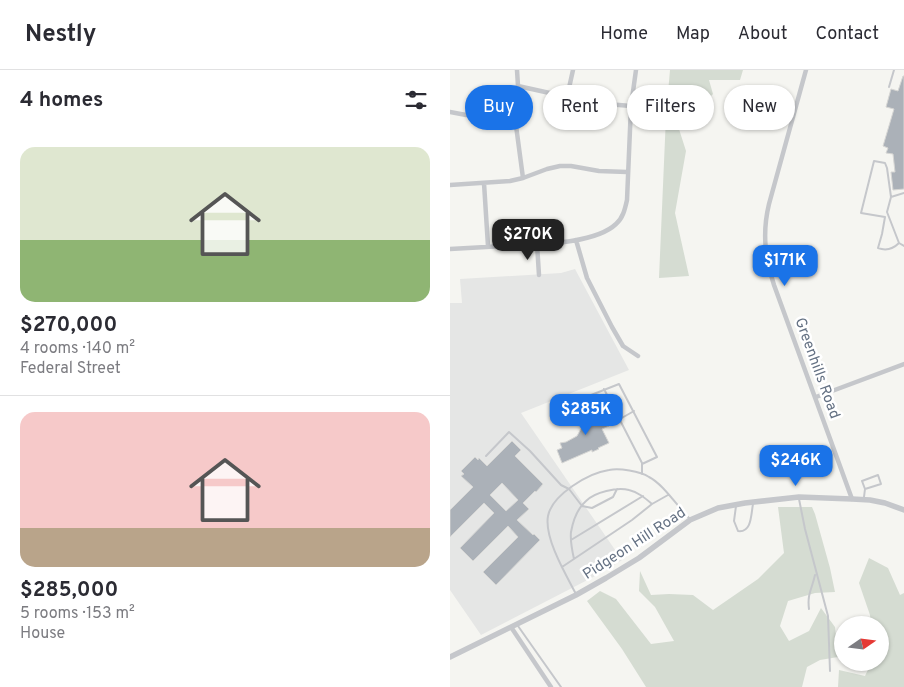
<!DOCTYPE html>
<meta charset="utf-8">
<style>
:root{--surface:#fff;--page:#f2f2f3;--text:#2b2b33;--muted:#7c7c81;--line:#e1e1e2;--accent:#1a73e8}
body{margin:0;font-family:Overpass,sans-serif;background:var(--page);color:var(--text);height:100vh;display:flex;flex-direction:column;font-size:19px;white-space:nowrap}
*{box-sizing:border-box;margin:0}
p{font-size:16px;color:var(--muted)}
.icon{flex:none;width:28px;height:28px;fill:none;stroke:currentColor;stroke-width:2;stroke-linecap:round;stroke-linejoin:round}
.map{position:relative;flex:1;overflow:hidden}
.details{display:flex;flex-direction:column;background:var(--surface);width:450px}
.details>*{flex:none}
.banner{position:absolute;left:15px;top:15px;width:364px;height:45px;display:flex;gap:10px}
.needle{width:32px;rotate:76deg}
.controls{position:absolute;left:384px;top:546px;display:grid;gap:10px}
.controls a{display:grid;place-items:center;width:55px;height:55px;border-radius:50%;background:var(--surface);box-shadow:0 1px 4px #0004;font-size:25px}
.price{position:absolute;translate:-50% -42px;padding:0 11px;border-radius:10px;background:var(--accent);color:#fff;font-size:16px;line-height:32px;filter:drop-shadow(0 1px 2px #0008)}
.price::after{content:'';position:absolute;left:50%;top:30px;width:15px;height:11px;margin-left:-8px;background:inherit;clip-path:polygon(0 0,100% 0,50% 100%)}
.price.current{background:#222;color:#fff}
ul{padding:0;list-style:none}
li{display:grid;align-content:center;gap:10px;height:265px;padding:0 20px}
li+li{border-top:1px solid var(--line)}
li span{display:grid;place-items:center;height:155px;border-radius:15px;color:#555}
li>.icon{margin-inline-start:auto}
span .icon{width:90px;height:90px;fill:#fffc;stroke-width:1}
li b{font-size:21px}
h2{display:flex;justify-content:space-between;align-items:center;height:60px;padding:0 20px;font-size:21px}
.tag{padding:0 18px;border-radius:22px;background:var(--surface);box-shadow:0 1px 4px #0004;font-size:18px;line-height:45px}
.tag.current{background:var(--accent);color:#fff}
header{display:flex;align-items:center;gap:30px;box-sizing:border-box;height:70px;padding:0 25px;background:var(--surface);border-bottom:1px solid var(--line)}
header strong{font-size:24px}
nav{display:flex;gap:28px;margin-inline-start:auto;font-size:18px}
main{display:flex;flex:1;min-height:0}
.map>svg:first-child{display:block}
</style>
<header>
<strong>Nestly</strong>
<nav><a>Home</a><a>Map</a><a>About</a><a>Contact</a></nav>
</header>
<main>
<section class="details">
<h2>4 homes<svg class="icon" aria-label="filters" viewBox="0 0 24 24"><path d="M4 7h16M4 17h16"/><circle cx="9" cy="7" r="2"/><circle cx="15" cy="17" r="2"/></svg></h2>
<ul>
<li><span style="background:linear-gradient(#dfe7d0 60%,#8fb573 0)"><svg class="icon" aria-label="home" viewBox="0 0 24 24"><path d="M3 11l9-7 9 7M6 9v11h12V9"/></svg></span><div><b>$270,000</b><p>4 rooms · 140 m²</p><p>Federal Street</p></div></li>
<li><span style="background:linear-gradient(#f6c9c9 75%,#b9a48a 0)"><svg class="icon" aria-label="home" viewBox="0 0 24 24"><path d="M3 11l9-7 9 7M6 9v11h12V9"/></svg></span><div><b>$285,000</b><p>5 rooms · 153 m²</p><p>House</p></div></li>
</ul>
</section>
<div class="map">
<svg width="454" height="617" viewBox="0 0 454 617">
<rect width="100%" height="100%" fill="#f5f5f1"/>
<path fill="#e5e6e5" d="M 125,199 L 179,300 L 71,343 L 172,490 L 153,502 L 31,565 L 0,520 L 0,233 L 12,233 L 10,209 L 111,203 Z"/>
<path fill="#d5dcd2" d="M 220,0 L 293,0 L 290,10 L 259,10 L 263,24 L 229,59 L 236,81 L 225,143 L 239,206 L 209,208 L 216,46 Z
M 328,437 L 362,437 L 365,444 L 380,498 L 385,522 L 365,523 L 338,531 L 330,556 L 339,571 L 359,561 L 371,538 L 385,557 L 388,587 L 370,590 L 357,597 L 352,617 L 196,617 L 172,579 L 137,531 L 150,521 L 166,529 L 201,574 L 224,571 L 205,537 L 189,521 L 190,501 L 201,525 L 219,524 L 243,525 L 263,540 L 308,509 L 334,483 Z
M 419,488 L 438,498 L 450,525 L 454,523 L 454,617 L 388,617 L 389,600 L 415,606 L 421,593 L 430,592 L 430,555 L 421,555 L 420,545 L 409,513 Z"/>
<path fill="#abb1b8" stroke="#d6d6d4" fill-rule="evenodd" d="M 453,6 L 454,6 L 454,119 L 443,120 L 441,102 L 445,102 L 443,84 L 436,83 L 438,78 L 433,76 L 444,39 L 436,37 L 441,19 L 448,21 Z
M 149,334 L 159,356 L 152,359 L 159,373 L 148,378 L 149,379 L 142,382 L 142,380 L 112,393 L 107,380 L 112,378 L 110,373 L 116,372 L 127,366 L 132,357 L 131,353 L 136,351 L 132,341 Z
M 62,371 L 71,380 L 65,386 L 93,414 L 86,422 L 85,421 L 73,433 L 79,439 L 67,450 L 83,465 L 84,464 L 90,470 L 46,515 L 33,502 L 68,467 L 58,456 L 23,491 L 10,478 L 44,443 L 34,433 L 0,467 L 0,440 L 23,417 L 11,406 L 14,404 L 11,401 L 25,387 L 28,390 L 29,388 L 37,396 ZM 52,413 L 68,430 L 56,441 L 40,425 Z"/>
<g fill="none" stroke-linecap="round" stroke-linejoin="round">
<path stroke="#c5c7cb" stroke-width="2" d="M 439,17 L 444,0
M 441,127 L 437,142 L 449,173 L 454,176
M 449,173 C 443,179 436,181 428,178 L 432,164 L 435,147 L 411,143 L 424,91 L 435,93 L 437,98 L 441,127 L 454,123
M 154,319 L 192,393
M 131,329 L 169,314 L 207,387 L 192,394 L 192,404
M 170,349 L 184,341
M 36,386 L 59,362 L 80,381 L 111,415 L 119,419 L 132,436 L 142,438 L 163,427 L 167,419
M 414,427 L 415,419 L 412,411 L 428,405 L 431,414 L 415,419
M 349,429 L 355,459 L 378,546 L 380,601
M 286,436 L 284,451 L 288,461 C 302,463 301,444 303,434
M 121,470 L 193,426
M 124,489 C 122,480 120,471 121,462 C 123,451 128,438 136,431 C 145,422 167,417 179,420 C 188,422 195,428 202,434
M 112,497 L 182,450 L 202,434 L 218,425
M 126,524 C 116,505 94,468 98,446 C 102,425 138,403 159,400 C 169,398 190,401 199,407 C 213,414 227,436 239,448
M 359,539 C 357,524 362,519 365,505
M 68,556 L 111,617"/>
<path stroke="#c5c7cb" stroke-width="4.5" d="M 67,0 L 68,16 L 65,48 L 73,108
M 356,0 L 319,134 C 312,163 315,187 324,215 L 402,429
M 68,16 L 145,33 L 181,36
M 117,27 L 123,0
M 0,42 L 16,45 L 65,48
M 34,113 L 38,176
M 0,115 L 60,111 L 73,108 L 97,99 L 110,96 L 121,96 L 149,101 L 177,102
M 126,170 L 137,208 L 162,257 L 173,276 L 188,286
M 87,174 L 89,205
M 0,179 C 18,178 36,177 54,176 C 83,174 144,175 166,154 C 173,148 175,139 177,130 L 181,36 L 186,0
M 366,327 L 454,294
M 61,557 L 101,617"/>
<path stroke="#c5c7cb" stroke-width="5.5" d="M 0,587 L 126,525 L 156,508 L 189,488 L 240,450 L 268,438 L 295,433 L 349,427 L 402,429 L 420,430 L 435,433 L 454,440"/>
</g>
<g text-anchor="middle" stroke-width="5" stroke-linejoin="round" paint-order="stroke">
<g font-size="15" fill="#647183" stroke="#fff">
<text transform="translate(368 298) rotate(70)" y="5">Greenhills Road</text>
<text transform="translate(184 473) rotate(-33)" y="5">Pidgeon Hill Road</text>
</g>
</g>
</svg>
<div class="controls">
<a><svg class="needle" viewBox="-14 -14 28 28"><path d="M0-13l5 13h-10z" fill="#e53935"/><path d="M0 13l5-13h-10z" fill="#7c7c81"/></svg></a>
</div>
<b class="price current" style="left:78px;top:191px">$270K</b>
<b class="price" style="left:335px;top:217px">$171K</b>
<b class="price" style="left:136px;top:366px">$285K</b>
<b class="price" style="left:346px;top:417px">$246K</b>
<div class="banner">
<a class="tag current">Buy</a>
<a class="tag">Rent</a>
<a class="tag">Filters</a>
<a class="tag">New</a>
</div>
</div>
</main>
